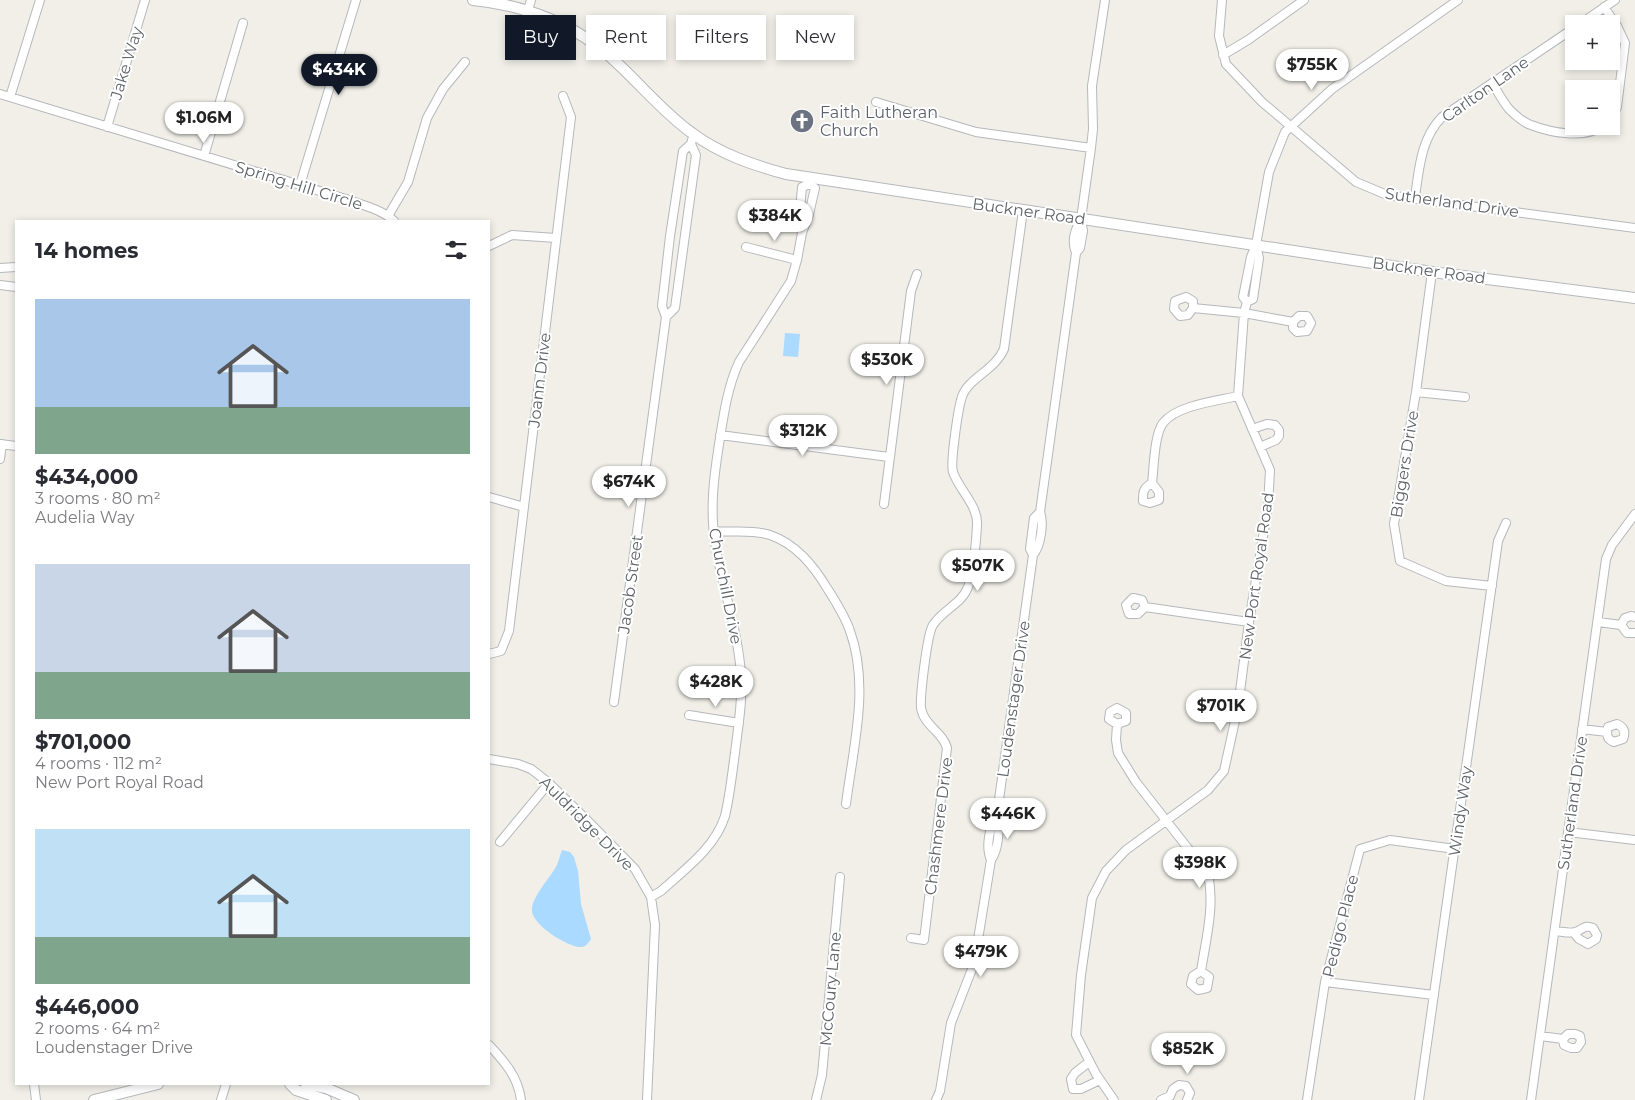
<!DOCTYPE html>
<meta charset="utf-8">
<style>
:root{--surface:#fff;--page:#f7f7f7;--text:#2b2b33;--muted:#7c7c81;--accent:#111827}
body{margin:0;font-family:Montserrat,sans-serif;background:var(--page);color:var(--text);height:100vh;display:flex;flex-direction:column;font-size:19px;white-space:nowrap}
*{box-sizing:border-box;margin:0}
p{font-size:16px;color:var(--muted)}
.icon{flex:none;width:28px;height:28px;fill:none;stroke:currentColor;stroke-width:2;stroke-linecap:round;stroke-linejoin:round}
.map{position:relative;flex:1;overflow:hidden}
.panel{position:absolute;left:15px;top:220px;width:475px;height:865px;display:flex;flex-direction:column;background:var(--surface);border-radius:0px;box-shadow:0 2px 8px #0003}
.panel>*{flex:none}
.top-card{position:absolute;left:505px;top:15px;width:475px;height:45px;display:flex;gap:10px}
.buttons{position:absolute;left:1565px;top:15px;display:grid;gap:10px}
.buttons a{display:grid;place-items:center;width:55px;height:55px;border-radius:0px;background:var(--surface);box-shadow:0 2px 8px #0003;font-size:25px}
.price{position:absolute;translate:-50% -42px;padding:0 11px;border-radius:18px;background:#fff;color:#222;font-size:16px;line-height:32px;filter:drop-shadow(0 1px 2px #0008)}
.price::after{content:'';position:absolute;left:50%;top:30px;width:15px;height:11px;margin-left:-8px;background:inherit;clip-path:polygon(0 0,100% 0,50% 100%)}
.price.on{background:var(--accent);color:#fff}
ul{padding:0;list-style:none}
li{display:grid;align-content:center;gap:10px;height:265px;padding:0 20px}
li span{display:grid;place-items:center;height:155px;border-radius:0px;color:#555}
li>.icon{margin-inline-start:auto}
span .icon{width:90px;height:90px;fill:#fffc;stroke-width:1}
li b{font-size:21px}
h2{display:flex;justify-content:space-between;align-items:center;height:60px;padding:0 20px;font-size:21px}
.tag{padding:0 18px;border-radius:0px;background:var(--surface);box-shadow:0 2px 8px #0003;font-size:18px;line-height:45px}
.tag.on{background:var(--accent);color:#fff}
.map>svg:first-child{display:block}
</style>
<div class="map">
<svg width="1635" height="1100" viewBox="0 0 1635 1100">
<rect width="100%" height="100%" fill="#f1efe8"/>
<path fill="#aadaff" d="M 785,333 L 800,334 L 798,357 L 783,356 Z
M 562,850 L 570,852 L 574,857 L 578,871 L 581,904 L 591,939 C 588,943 587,946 582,947 C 569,948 530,924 532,909 C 533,895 551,877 557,865 C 559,860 560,855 562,850 Z"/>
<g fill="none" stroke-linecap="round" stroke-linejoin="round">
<g stroke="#b5b8bc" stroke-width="10">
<path id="minor" d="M 1222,0 L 1219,36 L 1226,64 L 1262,102 L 1356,182 L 1387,195 L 1635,228
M 1604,7 L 1617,26 L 1625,43 L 1617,107 L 1611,120
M 528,10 L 531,0
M 1580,24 L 1615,0
M 1223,55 L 1248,40 L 1304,0
M 1492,83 C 1498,92 1503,102 1509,109 C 1515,115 1524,123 1531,125 C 1552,133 1584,139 1603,126
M 0,94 L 346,199 C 362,205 381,209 394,221
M 10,97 L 40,0
M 876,102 L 976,132 L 1091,148 L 1093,129 L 1092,86 L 1105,0
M 107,127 L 145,0
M 204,156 L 243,23
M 810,184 L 802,187 L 799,221 L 802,233 L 809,214 L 815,188 L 810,184 L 811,178
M 300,185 L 356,0
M 1415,197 C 1419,169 1421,138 1442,117 L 1574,28
M 388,216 L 408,182 L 427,118 L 443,89 L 465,62
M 1256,245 L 1259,258 L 1253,299 L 1247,302 L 1243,297 L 1251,257 L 1256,245 L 1269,172 L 1285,132 L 1332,89 L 1458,0
M 489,246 L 512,235 L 556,238
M 746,247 L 797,260
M 1076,253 L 1080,248 L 1083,231 L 1081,219 L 1091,148
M 0,268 L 16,267
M 1432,272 L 1416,392 L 1394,524 L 1400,561 L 1446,581 L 1492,586
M 0,285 L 16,287
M 1193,308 L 1188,315 L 1180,316 L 1174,309 L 1175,301 L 1186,297 L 1193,301 L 1193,308 L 1244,313 L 1293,322 L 1299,316 L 1307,316 L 1311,323 L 1307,331 L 1297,332 L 1293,328 L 1293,322
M 666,317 L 675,308 L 696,155 L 691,144 L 692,140
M 860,352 L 902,355
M 1416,392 L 1465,397
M 1252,429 L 1267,424 L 1275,425 L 1279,430 L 1279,436 L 1276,440 L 1260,447
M 720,435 L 889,457
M 0,444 L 16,446
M 0,459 L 2,444
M 1152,483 C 1143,488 1143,492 1143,501 L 1150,503 L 1159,500 L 1159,492 L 1152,483 C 1154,468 1154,435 1163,423 C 1177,405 1217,401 1238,396
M 489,497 L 524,507
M 884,504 L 911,291 L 917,274
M 714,531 C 732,533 752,529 770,535 C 796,544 813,565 827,588 C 836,602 845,616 850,631 C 870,686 853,748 846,804
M 1033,555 C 1041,546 1044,522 1040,512 L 1076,253 C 1071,241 1075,230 1081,219
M 1145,607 L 1138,614 L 1129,614 L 1126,605 L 1133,598 L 1142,600 L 1145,607 L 1249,622
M 1598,622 L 1621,625 L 1627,633 L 1635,633
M 1621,625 L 1625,618 L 1631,616 L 1635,617
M 489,654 L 501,651 L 509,631 L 571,117 L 563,96
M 614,702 L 666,317 L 662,306 L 670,236 L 683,151 L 691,144
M 689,715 L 739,723
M 1117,724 L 1109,719 L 1110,712 L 1117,708 L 1126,713 L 1126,721 L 1117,724 L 1116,740 L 1118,753 L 1136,782 L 1208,874 C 1215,906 1206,939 1201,971 L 1209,977 L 1207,988 L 1198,990 L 1191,984 L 1193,976 L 1201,971
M 1582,729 L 1607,732 C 1607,738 1609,740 1614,742 L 1623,739 C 1626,732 1624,727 1617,724 L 1608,727 L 1607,732
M 489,759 L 518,764 L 531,769 L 549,783 L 585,818 L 635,869 L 651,897 L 655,925 L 647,1100
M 1568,832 L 1635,840
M 500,842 L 549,783
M 991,860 C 985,846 990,826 997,814 L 1033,555 L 1030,549 L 1034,518 L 1040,512
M 651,897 L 661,891 C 685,869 715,848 725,816 C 730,795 732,774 735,753 C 738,727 743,700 741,674 C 738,632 723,589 716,548 C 709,511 714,475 720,438 C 724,412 728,386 739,362 L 791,281 L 797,260 L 802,233
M 1555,931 C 1560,931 1569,934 1575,932 C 1583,930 1584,924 1593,928 L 1597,935 L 1596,939 L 1588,944 L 1579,939 L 1574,933
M 911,938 L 924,940 L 947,748 C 943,732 924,726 921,708 C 920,696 927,634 933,625 C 942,610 962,604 968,587 C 974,572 976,542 977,526 C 979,506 959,490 953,472 C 950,463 958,411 961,400 C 966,378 994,372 1004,349 L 1023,210
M 1325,982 L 1434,995
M 1540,1036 L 1563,1039 L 1568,1034 L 1575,1034 L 1580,1036 L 1581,1042 L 1577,1048 L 1571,1048 L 1564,1045 L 1563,1039
M 489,1045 C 505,1062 518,1077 521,1100
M 1089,1062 L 1075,1073 L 1071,1079 L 1073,1089 L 1081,1089 L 1100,1080
M 34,1084 L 36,1100
M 221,1100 L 226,1084
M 816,1100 L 822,1075 L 840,877
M 936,1100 L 940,1091 L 951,1023 L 974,964 L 991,860 C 999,849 1000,827 997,814
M 1114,1100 L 1096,1074 L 1076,1035 L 1081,975 L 1092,898 L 1106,871 L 1126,850 L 1208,790 L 1224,771 L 1238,707 L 1249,622 L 1268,506 L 1270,470 L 1238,396 L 1244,313 L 1247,302
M 1161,1100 L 1170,1096 L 1173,1089 L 1179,1085 L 1186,1086 L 1190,1093 L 1187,1100
M 1307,1100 L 1325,982 L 1360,849 L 1390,840 L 1455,849
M 1419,1100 L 1498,541 L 1506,523
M 1531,1100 L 1606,559 L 1612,545 L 1635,514"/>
</g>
<g stroke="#b5b8bc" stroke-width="12">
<path id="tertiary" d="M 473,0 C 526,5 578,25 617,63 C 642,86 664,113 692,133 C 720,154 753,165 786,174 L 1432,272 L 1635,298
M 290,1084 L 296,1090 L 326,1100
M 306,1084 L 326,1088 L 354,1100
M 94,1100 L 158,1084"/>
</g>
<use href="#minor" stroke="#fff" stroke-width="8"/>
<use href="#tertiary" stroke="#fff" stroke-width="10"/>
</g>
<defs>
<g id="church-disc" transform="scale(1.25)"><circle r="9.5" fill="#6b7280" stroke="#fff"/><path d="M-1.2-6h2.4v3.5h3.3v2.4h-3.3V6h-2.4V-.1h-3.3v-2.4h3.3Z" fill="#fff"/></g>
</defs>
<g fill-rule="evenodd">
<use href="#church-disc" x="802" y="121"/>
</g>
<g text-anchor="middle" stroke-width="4" stroke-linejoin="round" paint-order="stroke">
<g font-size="16" fill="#5f6368" stroke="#fff">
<text transform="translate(126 63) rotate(-73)" y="6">Jake Way</text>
<text transform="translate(1485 89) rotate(-35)" y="6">Carlton Lane</text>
<text transform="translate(299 185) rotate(17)" y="6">Spring Hill Circle</text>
<text transform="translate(1452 202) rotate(8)" y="6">Sutherland Drive</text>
<text transform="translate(1029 211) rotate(8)" y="6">Buckner Road</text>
<text transform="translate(1429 270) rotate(8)" y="6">Buckner Road</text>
<text transform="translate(539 380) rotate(-83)" y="6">Joann Drive</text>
<text transform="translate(1404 464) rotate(-81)" y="6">Biggers Drive</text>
<text transform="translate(1256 576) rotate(-82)" y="6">New Port Royal Road</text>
<text transform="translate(630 584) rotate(-82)" y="6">Jacob Street</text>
<text transform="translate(726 586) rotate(79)" y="6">Churchill Drive</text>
<text transform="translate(1013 699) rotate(-82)" y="6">Loudenstager Drive</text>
<text transform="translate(1572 803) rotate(-82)" y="6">Sutherland Drive</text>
<text transform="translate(1460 811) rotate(-82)" y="6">Windy Way</text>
<text transform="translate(587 823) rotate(45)" y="6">Auldridge Drive</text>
<text transform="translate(938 826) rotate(-83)" y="6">Chashmere Drive</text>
<text transform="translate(1340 926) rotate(-76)" y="6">Pedigo Place</text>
<text transform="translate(830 989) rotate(-85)" y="6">McCoury Lane</text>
</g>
<g font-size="16" fill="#5b616d" stroke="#fff" text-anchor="start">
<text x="820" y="118">Faith Lutheran<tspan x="820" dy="18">Church</tspan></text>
</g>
</g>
</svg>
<div class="buttons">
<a>+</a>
<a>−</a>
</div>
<b class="price" style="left:1312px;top:91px">$755K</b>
<b class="price on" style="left:339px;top:96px">$434K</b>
<b class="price" style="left:204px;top:144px">$1.06M</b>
<b class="price" style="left:775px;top:242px">$384K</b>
<b class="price" style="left:887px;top:386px">$530K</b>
<b class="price" style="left:803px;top:457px">$312K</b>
<b class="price" style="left:629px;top:508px">$674K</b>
<b class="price" style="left:978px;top:592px">$507K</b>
<b class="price" style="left:716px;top:708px">$428K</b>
<b class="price" style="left:1221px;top:732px">$701K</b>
<b class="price" style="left:1008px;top:840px">$446K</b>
<b class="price" style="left:1200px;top:889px">$398K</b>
<b class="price" style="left:981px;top:978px">$479K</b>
<b class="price" style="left:1188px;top:1075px">$852K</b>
<div class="top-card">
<a class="tag on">Buy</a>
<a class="tag">Rent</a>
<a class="tag">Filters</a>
<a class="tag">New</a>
</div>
<section class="panel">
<h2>14 homes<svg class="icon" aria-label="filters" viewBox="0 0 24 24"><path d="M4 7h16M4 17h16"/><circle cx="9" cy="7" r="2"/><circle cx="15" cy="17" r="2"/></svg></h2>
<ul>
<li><span style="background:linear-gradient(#a9c7e8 70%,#7fa58c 0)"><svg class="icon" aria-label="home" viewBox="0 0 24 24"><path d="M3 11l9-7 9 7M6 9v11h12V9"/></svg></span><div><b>$434,000</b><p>3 rooms · 80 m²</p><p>Audelia Way</p></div></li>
<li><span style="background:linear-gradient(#c9d6e8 70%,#7fa58c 0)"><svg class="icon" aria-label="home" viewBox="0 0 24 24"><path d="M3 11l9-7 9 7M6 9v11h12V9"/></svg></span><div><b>$701,000</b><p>4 rooms · 112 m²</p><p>New Port Royal Road</p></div></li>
<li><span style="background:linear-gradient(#bfe0f5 70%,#7fa58c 0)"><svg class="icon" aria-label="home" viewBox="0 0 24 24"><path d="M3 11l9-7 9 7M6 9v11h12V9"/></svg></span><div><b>$446,000</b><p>2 rooms · 64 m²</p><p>Loudenstager Drive</p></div></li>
</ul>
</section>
</div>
